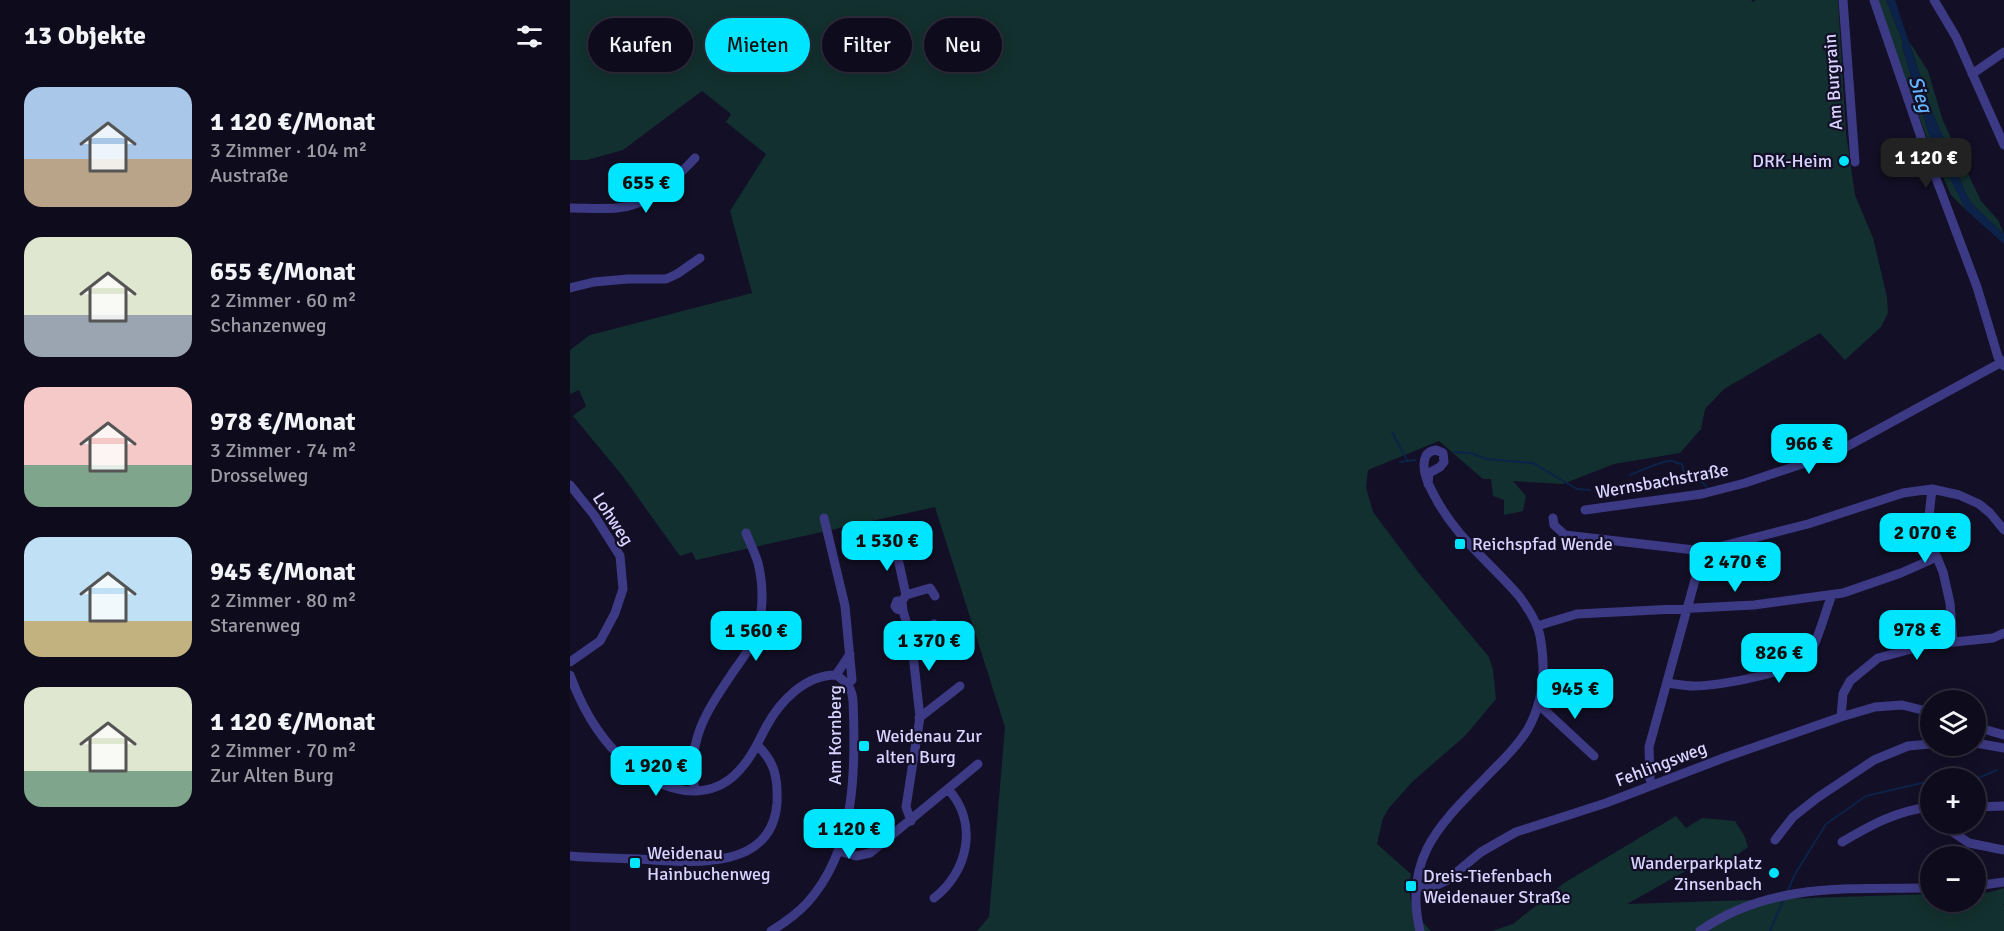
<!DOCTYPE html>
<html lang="de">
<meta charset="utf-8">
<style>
:root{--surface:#0e0b1c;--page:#1c1929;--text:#f1f3f6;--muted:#9b9ba3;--line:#2e2b3b;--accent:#00e5ff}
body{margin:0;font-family:Signika,sans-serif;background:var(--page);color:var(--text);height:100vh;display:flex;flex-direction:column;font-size:22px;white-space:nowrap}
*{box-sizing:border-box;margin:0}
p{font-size:20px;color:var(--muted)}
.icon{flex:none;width:33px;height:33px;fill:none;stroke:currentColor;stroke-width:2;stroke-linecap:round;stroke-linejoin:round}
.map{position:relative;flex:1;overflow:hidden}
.drawer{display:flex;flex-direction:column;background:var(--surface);width:570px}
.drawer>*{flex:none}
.guide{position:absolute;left:18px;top:18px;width:570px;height:54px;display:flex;gap:12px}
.fabs{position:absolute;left:1350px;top:690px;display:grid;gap:12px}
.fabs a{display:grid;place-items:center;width:66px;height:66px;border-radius:50%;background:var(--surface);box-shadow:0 3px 15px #0003,0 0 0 2px var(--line);font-size:30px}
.price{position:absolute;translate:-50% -51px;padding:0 14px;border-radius:12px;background:var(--accent);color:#111;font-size:20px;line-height:39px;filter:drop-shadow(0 2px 3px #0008)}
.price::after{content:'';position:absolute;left:50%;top:36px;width:18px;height:14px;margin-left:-9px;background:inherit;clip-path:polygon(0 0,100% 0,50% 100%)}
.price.selected{background:#222;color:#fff}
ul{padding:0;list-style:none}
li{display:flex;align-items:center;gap:18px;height:150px;padding:0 24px}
li span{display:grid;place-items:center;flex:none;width:168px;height:120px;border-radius:18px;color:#555}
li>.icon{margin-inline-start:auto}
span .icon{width:72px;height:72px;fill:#fffc;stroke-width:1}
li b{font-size:26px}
h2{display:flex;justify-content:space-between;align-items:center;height:72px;padding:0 24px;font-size:26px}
.pill{padding:0 21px;border-radius:27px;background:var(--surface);box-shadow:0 3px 15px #0003,0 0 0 2px var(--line);font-size:21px;line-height:54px}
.pill.selected{background:var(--accent);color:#111}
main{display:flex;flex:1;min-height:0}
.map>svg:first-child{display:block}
</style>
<main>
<section class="drawer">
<h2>13 Objekte<svg class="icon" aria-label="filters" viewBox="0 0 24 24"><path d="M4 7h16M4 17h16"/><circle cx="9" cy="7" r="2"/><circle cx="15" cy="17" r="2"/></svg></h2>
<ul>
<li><span style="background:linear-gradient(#a9c7e8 60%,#b9a48a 0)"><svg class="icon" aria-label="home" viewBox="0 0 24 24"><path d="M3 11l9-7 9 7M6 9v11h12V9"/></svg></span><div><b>1 120 €/Monat</b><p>3 Zimmer · 104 m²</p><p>Austraße</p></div></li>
<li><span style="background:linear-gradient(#dfe7d0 65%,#9aa5b1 0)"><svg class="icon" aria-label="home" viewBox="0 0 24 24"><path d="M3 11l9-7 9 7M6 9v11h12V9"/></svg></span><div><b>655 €/Monat</b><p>2 Zimmer · 60 m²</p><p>Schanzenweg</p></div></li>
<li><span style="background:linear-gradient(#f6c9c9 65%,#7fa58c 0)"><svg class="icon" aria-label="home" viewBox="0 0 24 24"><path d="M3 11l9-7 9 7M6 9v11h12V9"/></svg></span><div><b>978 €/Monat</b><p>3 Zimmer · 74 m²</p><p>Drosselweg</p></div></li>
<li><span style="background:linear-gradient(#bfe0f5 70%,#c2b280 0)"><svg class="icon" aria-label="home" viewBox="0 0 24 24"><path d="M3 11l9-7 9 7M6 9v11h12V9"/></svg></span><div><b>945 €/Monat</b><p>2 Zimmer · 80 m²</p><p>Starenweg</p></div></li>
<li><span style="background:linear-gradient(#dfe7d0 70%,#7fa58c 0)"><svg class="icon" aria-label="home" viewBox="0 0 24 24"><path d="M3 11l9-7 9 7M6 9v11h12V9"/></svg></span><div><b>1 120 €/Monat</b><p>2 Zimmer · 70 m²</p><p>Zur Alten Burg</p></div></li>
</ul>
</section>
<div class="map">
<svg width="1434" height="931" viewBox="0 0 1434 931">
<rect width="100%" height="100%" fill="#130f26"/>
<path fill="#12302f" d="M 0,0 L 1181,0 L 1183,2 L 1186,0 L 1268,0 L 1276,133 L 1285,195 L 1303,238 L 1317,297 L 1318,313 L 1311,327 L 1275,360 L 1250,333 L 1154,389 L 1135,409 L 1131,429 L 1110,453 L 1044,464 L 993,484 L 943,481 L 956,496 L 953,511 L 934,515 L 934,500 L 923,496 L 921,479 L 913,479 L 869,441 L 798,470 L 796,487 L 803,512 L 848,572 L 919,657 L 923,670 L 926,699 L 895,736 L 843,781 L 819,808 L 813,818 L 807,844 L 841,874 C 837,903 842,910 861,931 L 407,931 L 419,917 L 435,727 L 365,507 L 126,560 L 122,552 L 110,556 L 51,474 L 3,416 L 16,406 L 9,390 L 0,394 L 0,350 L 20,335 L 182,293 L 160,211 L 196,154 L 156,122 L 161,114 L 132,91 L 53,150 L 17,160 L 0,160 Z
M 1307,0 L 1316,0 L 1332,40 L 1333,50 L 1359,134 L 1396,210 L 1381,195 L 1362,152 Z
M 1339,41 L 1358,71 L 1373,121 L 1411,201 L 1428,220 L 1434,234 L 1403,205 L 1396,194 L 1360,106 Z
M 1106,816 L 1116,828 L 1132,818 L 1165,821 L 1174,835 L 1178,847 L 1156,863 L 1121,868 L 1057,904 L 1360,894 L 1360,902 L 1406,902 L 1406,893 L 1416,893 L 1434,888 L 1434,904 L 1432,905 L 1434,905 L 1434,931 L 922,931 L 943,924 L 994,883 Z"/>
<path fill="#0c2248" d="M 1316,0 L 1325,0 L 1360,106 L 1396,194 L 1403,205 L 1434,234 L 1434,244 L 1396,210 L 1380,179 L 1359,134 L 1333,50 L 1332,40 Z"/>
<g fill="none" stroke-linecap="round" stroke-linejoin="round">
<path stroke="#0c2248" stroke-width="2" d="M 822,432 L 837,460
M 884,452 L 901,453 L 916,459 L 963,463 L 1007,489 L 1020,490
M 830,462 L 845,460
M 1120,474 L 1126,476 L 1137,487
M 1060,475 C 1068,472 1096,459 1102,461 C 1106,462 1108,464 1112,464 L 1114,472
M 1406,779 L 1427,770
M 1217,893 L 1225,874 L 1256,824 L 1296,796 L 1360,781
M 1200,931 L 1214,898"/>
<path stroke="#3d3a85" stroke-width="9" d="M 1273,0 L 1285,162
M 1304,0 L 1355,149 L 1407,287 L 1428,357 L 1434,366
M 1364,0 L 1386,37 L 1434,145
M 1402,74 L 1434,52
M 0,208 C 16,208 32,209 47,208 C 81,205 103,181 125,158
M 0,288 L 24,282 L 58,279 L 96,279 L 107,274 L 130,258
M 0,485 L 24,515 L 50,556 L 53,589 L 45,613 L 30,641 L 0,662
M 1362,489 L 1358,525 L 1361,543 L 1373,572 L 1380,603 L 1383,641
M 1015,510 L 1132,494 L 1175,483 L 1265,453 L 1434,361
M 254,518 L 275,606 L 282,680 L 278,684
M 983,518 L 984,525 L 995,535 L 1133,551 L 1238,524 L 1333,493 L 1362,489 L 1389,495 L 1409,504 L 1420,513 L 1434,530
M 325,545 L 336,595 L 332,601
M 336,595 L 360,588 L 365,596
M 333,611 L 327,609 L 325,606 L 327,601 L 332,601 L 333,611 L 341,637 L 350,717 L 336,807 L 341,821
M 967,626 L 1007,614 L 1184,605 L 1273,593 L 1331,573 L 1367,557
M 342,642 L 364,624 L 380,636
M 0,675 C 15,716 40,756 79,778 C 112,796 148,798 173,766 C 183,755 189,740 196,727 C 210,701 235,675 266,675 C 277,682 282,688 283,701 C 286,769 286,849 237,903 C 227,914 214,923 201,931
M 266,675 L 280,654
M 1097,683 C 1106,684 1115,686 1124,686 C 1149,686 1227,673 1241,651 C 1248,640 1256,609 1262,595
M 968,704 L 1024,756
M 1271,717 L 1273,694 L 1280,681 L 1308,658 L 1356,645 L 1423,638 L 1434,633
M 349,718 L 390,686
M 1406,727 L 1434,735
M 1406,743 L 1434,748
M 1082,785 L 1080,779 L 1079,747 L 1133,551
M 125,791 C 116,741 136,712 163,672 C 170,662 178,652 183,641 C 194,618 194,587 188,563 C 185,553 180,543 176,533
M 1406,807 L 1434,806
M 1383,824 L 1384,833 L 1399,843 L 1434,850
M 1205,840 L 1223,817 L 1247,798 L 1304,760 L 1338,746 L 1360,744
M 1272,842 C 1301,825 1326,811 1360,807
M 269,851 L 286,856 L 300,853 L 408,764
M 0,856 C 23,858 46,858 69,859 C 117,862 202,873 207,803 C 208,778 205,762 187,745
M 1406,886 L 1434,882
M 847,887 L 863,887 L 876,881 L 911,852 L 946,832 L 1036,803 L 1156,757 L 1271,717 L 1305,707 L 1332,705 L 1360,712
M 364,898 C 398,872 409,823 378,789
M 850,931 C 832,854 874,821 922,771 C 935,758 948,745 958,729 C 974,700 976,668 970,636 C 967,622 958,608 949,596 C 919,561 886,538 864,495 C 859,486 854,476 854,466 C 854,457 857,451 866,450 L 873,453 L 874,462 L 870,467 L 859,473 L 858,484
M 1130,931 C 1199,882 1280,889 1360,888"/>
</g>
<g fill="#00e5ff" stroke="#130f26" stroke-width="2">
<circle cx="1274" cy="161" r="6"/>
<rect x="884" y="538" width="12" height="12" rx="3"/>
<rect x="288" y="740" width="12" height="12" rx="3"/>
<rect x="59" y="857" width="12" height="12" rx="3"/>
<circle cx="1204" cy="873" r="6"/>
<rect x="835" y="880" width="12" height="12" rx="3"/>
</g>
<g text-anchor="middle" stroke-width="4.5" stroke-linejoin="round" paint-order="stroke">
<g font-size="18" fill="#d9d4ff" stroke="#130f26">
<text transform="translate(1263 82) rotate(-94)" y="6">Am Burgrain</text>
<text transform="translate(1092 481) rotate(-10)" y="6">Wernsbachstraße</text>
<text transform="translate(43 519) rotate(57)" y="6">Lohweg</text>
<text transform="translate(265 735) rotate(-90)" y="6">Am Kornberg</text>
<text transform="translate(1091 764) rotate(-21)" y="6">Fehlingsweg</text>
</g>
<g font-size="18" fill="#d9d4ff" stroke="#130f26" text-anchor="start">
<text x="1262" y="167" text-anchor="end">DRK-Heim</text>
<text x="902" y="550">Reichspfad Wende</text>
<text x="306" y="742">Weidenau Zur<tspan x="306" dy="21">alten Burg</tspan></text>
<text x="77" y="859">Weidenau<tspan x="77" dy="21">Hainbuchenweg</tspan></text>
<text x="1192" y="869" text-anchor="end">Wanderparkplatz<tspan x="1192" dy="21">Zinsenbach</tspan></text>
<text x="853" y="882">Dreis-Tiefenbach<tspan x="853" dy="21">Weidenauer Straße</tspan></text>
</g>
<g font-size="20" font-style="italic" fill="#62b6ff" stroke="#130f26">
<text transform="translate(1351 94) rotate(72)" y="7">Sieg</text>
</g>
</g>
</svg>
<div class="fabs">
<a><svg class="icon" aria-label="layers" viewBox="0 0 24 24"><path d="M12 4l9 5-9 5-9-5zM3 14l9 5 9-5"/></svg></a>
<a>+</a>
<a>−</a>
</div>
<b class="price selected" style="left:1356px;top:189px">1 120 €</b>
<b class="price" style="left:76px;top:214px">655 €</b>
<b class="price" style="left:1239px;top:475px">966 €</b>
<b class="price" style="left:1355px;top:564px">2 070 €</b>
<b class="price" style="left:317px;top:572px">1 530 €</b>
<b class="price" style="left:1165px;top:593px">2 470 €</b>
<b class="price" style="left:1347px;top:661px">978 €</b>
<b class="price" style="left:186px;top:662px">1 560 €</b>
<b class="price" style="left:359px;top:672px">1 370 €</b>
<b class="price" style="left:1209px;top:684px">826 €</b>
<b class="price" style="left:1005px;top:720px">945 €</b>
<b class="price" style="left:86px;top:797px">1 920 €</b>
<b class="price" style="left:279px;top:860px">1 120 €</b>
<div class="guide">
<a class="pill">Kaufen</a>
<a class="pill selected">Mieten</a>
<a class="pill">Filter</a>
<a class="pill">Neu</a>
</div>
</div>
</main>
